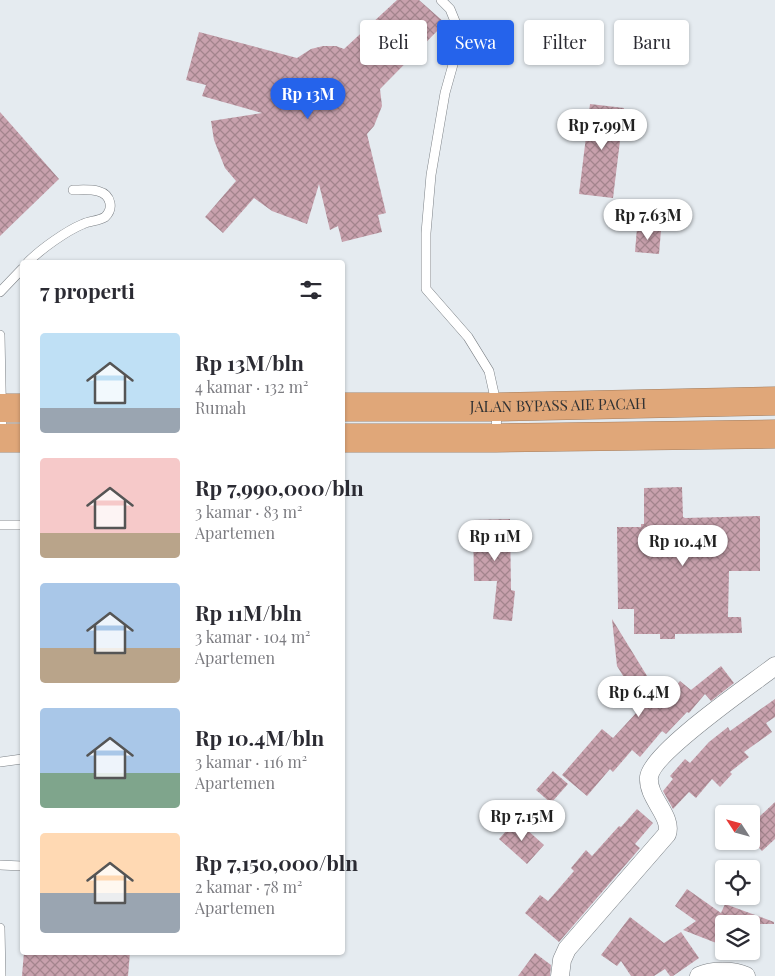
<!DOCTYPE html>
<html lang="id">
<meta charset="utf-8">
<style>
:root{--surface:#fff;--page:#f2f2f3;--text:#2b2b33;--muted:#7c7c81;--accent:#2563eb}
body{margin:0;font-family:"Playfair Display",serif;background:var(--page);color:var(--text);height:100vh;display:flex;flex-direction:column;font-size:19px;white-space:nowrap}
*{box-sizing:border-box;margin:0}
p{font-size:16px;color:var(--muted)}
.icon{flex:none;width:28px;height:28px;fill:none;stroke:currentColor;stroke-width:2;stroke-linecap:round;stroke-linejoin:round}
.map{position:relative;flex:1;overflow:hidden}
.drawer{position:absolute;left:20px;top:260px;width:325px;height:695px;display:flex;flex-direction:column;background:var(--surface);border-radius:5px;box-shadow:0 1px 4px #0004}
.drawer>*{flex:none}
.top-card{position:absolute;left:360px;top:20px;width:340px;height:45px;display:flex;gap:10px}
.needle{width:32px;rotate:306deg}
.buttons{position:absolute;left:715px;top:805px;display:grid;gap:10px}
.buttons a{display:grid;place-items:center;width:45px;height:45px;border-radius:5px;background:var(--surface);box-shadow:0 1px 4px #0004;font-size:25px}
.price{position:absolute;translate:-50% -42px;padding:0 11px;border-radius:18px;background:#fff;color:#222;font-size:16px;line-height:32px;filter:drop-shadow(0 1px 2px #0008)}
.price::after{content:'';position:absolute;left:50%;top:30px;width:15px;height:11px;margin-left:-8px;background:inherit;clip-path:polygon(0 0,100% 0,50% 100%)}
.price.current{background:var(--accent);color:#fff}
ul{padding:0;list-style:none}
li{display:flex;align-items:center;gap:15px;height:125px;padding:0 20px}
li span{display:grid;place-items:center;flex:none;width:140px;height:100px;border-radius:5px;color:#555}
li>.icon{margin-inline-start:auto}
span .icon{width:60px;height:60px;fill:#fffc;stroke-width:1}
li b{font-size:21px}
h2{display:flex;justify-content:space-between;align-items:center;height:60px;padding:0 20px;font-size:21px}
.tag{padding:0 18px;border-radius:5px;background:var(--surface);box-shadow:0 1px 4px #0004;font-size:18px;line-height:45px}
.tag.current{background:var(--accent);color:#fff}
.map>svg:first-child{display:block}
</style>
<div class="map">
<svg width="775" height="976" viewBox="0 0 775 976">
<defs>
<pattern id="building-cross-hatch" width="8" height="8" patternUnits="userSpaceOnUse" patternTransform="scale(1.25)"><rect width="8" height="8" fill="#c8a1ad"/><path d="M0 0l8 8M0 8l8-8" fill="none" stroke="#a3848d"/></pattern>
</defs>
<rect width="100%" height="100%" fill="#e5ebf0"/>
<path fill="url(#building-cross-hatch)" d="M 397,0 L 419,0 L 445,23 L 380,89 L 382,106 L 374,126 L 367,134 L 386,213 L 378,215 L 382,232 L 342,242 L 338,226 L 330,230 L 319,184 L 307,224 L 272,211 L 254,198 L 223,233 L 205,217 L 236,181 L 225,168 L 214,140 L 211,121 L 262,113 L 202,96 L 206,85 L 186,80 L 199,32 L 297,58 L 311,49 L 323,46 L 336,46 L 344,49 Z
M 590,104 L 624,108 L 613,198 L 579,194 Z
M 0,112 L 59,179 L 0,236 Z
M 637,228 L 661,230 L 659,254 L 635,252 Z
M 682,487 L 683,517 L 685,518 L 760,516 L 760,571 L 729,571 L 728,617 L 741,617 L 742,633 L 675,634 L 675,639 L 660,639 L 660,634 L 634,634 L 634,609 L 618,609 L 617,527 L 641,527 L 641,524 L 644,524 L 644,488 Z
M 510,519 L 511,590 L 515,591 L 512,621 L 493,619 L 497,581 L 474,581 L 473,520 Z
M 612,619 L 660,697 L 660,692 L 666,698 L 680,681 L 691,690 L 721,666 L 734,683 L 711,701 L 705,694 L 689,713 L 687,712 L 666,734 L 662,731 L 640,757 L 632,750 L 613,772 L 610,769 L 587,796 L 562,775 L 602,729 L 613,738 L 637,712 L 628,702 L 635,695 L 617,666 Z
M 775,699 L 775,717 L 766,723 L 772,732 L 744,752 L 749,757 L 730,772 L 732,774 L 720,787 L 712,779 L 696,798 L 689,792 L 673,809 L 663,791 L 673,779 L 670,776 L 685,759 L 690,763 L 709,742 L 728,727 L 730,731 Z
M 553,771 L 568,784 L 551,803 L 536,790 Z
M 775,802 L 775,839 L 762,851 L 751,839 L 751,807 L 760,816 Z
M 637,809 L 653,823 L 635,844 L 640,848 L 559,942 L 525,913 L 540,895 L 548,901 L 574,871 L 571,868 L 586,850 L 592,856 L 619,826 L 621,827 Z
M 516,820 L 544,845 L 527,864 L 499,839 Z
M 687,889 L 721,913 L 725,904 L 774,922 L 774,924 L 724,924 L 724,946 L 683,930 L 696,921 L 675,906 Z
M 630,917 L 664,943 L 681,932 L 699,958 L 673,976 L 670,976 L 665,969 L 654,976 L 631,976 L 621,961 L 617,966 L 601,955 Z
M 24,952 L 130,952 L 128,976 L 22,976 Z
M 535,953 L 551,965 L 550,976 L 518,976 Z"/>
<g fill="none" stroke-linecap="round" stroke-linejoin="round">
<g stroke="#7c8186" stroke-width="10">
<path id="lane" d="M 441,0 L 450,9 L 461,36 L 445,93 L 431,175 L 426,233 L 426,289 L 468,337 L 489,371 L 497,407 L 496,436
M 28,262 C 41,249 66,231 83,224 C 89,221 99,221 105,217 C 109,213 111,208 110,203 C 107,187 86,190 73,190
M 0,292 L 22,269
M 0,335 L 2,435
M 0,525 L 22,525
M 0,762 L 22,759
M 0,865 L 22,866
M 0,928 L 1,976"/>
</g>
<g stroke="#7c8186" stroke-width="19">
<path id="street" d="M 560,976 L 562,960 L 567,949 L 667,834 C 673,816 647,798 649,777 C 652,752 752,684 775,666
M 699,976 C 712,970 733,970 746,976"/>
</g>
<g stroke="#a27e60" stroke-width="29">
<g id="highway">
<path id="s1" d="M 342,407 L 497,407 L 775,401"/>
<path d="M 0,408 L 22,408"/>
<path d="M 0,438 L 22,438"/>
<path d="M 342,438 L 496,438 L 775,434"/>
</g>
</g>
<use href="#lane" stroke="#fff" stroke-width="9"/>
<use href="#street" stroke="#fff" stroke-width="18"/>
<use href="#highway" stroke="#e0a779" stroke-width="28"/>
</g>
<g text-anchor="middle" stroke-width="4" stroke-linejoin="round" paint-order="stroke">
<g font-size="15" fill="#2f3133" stroke="#fff">
<text dy="5" stroke="none"><textPath href="#s1" startOffset="216">JALAN BYPASS AIE PACAH</textPath></text>
</g>
</g>
</svg>
<div class="buttons">
<a><svg class="needle" viewBox="-14 -14 28 28"><path d="M0-13l5 13h-10z" fill="#e53935"/><path d="M0 13l5-13h-10z" fill="#7c7c81"/></svg></a>
<a><svg class="icon" aria-label="locate" viewBox="0 0 24 24"><circle cx="12" cy="12" r="6"/><path d="M12 2v4M12 18v4M2 12h4M18 12h4"/></svg></a>
<a><svg class="icon" aria-label="layers" viewBox="0 0 24 24"><path d="M12 4l9 5-9 5-9-5zM3 14l9 5 9-5"/></svg></a>
</div>
<b class="price current" style="left:308px;top:120px">Rp 13M</b>
<b class="price" style="left:602px;top:151px">Rp 7.99M</b>
<b class="price" style="left:648px;top:241px">Rp 7.63M</b>
<b class="price" style="left:495px;top:562px">Rp 11M</b>
<b class="price" style="left:683px;top:567px">Rp 10.4M</b>
<b class="price" style="left:639px;top:718px">Rp 6.4M</b>
<b class="price" style="left:522px;top:842px">Rp 7.15M</b>
<div class="top-card">
<a class="tag">Beli</a>
<a class="tag current">Sewa</a>
<a class="tag">Filter</a>
<a class="tag">Baru</a>
</div>
<section class="drawer">
<h2>7 properti<svg class="icon" aria-label="filters" viewBox="0 0 24 24"><path d="M4 7h16M4 17h16"/><circle cx="9" cy="7" r="2"/><circle cx="15" cy="17" r="2"/></svg></h2>
<ul>
<li><span style="background:linear-gradient(#bfe0f5 75%,#9aa5b1 0)"><svg class="icon" aria-label="home" viewBox="0 0 24 24"><path d="M3 11l9-7 9 7M6 9v11h12V9"/></svg></span><div><b>Rp 13M/bln</b><p>4 kamar · 132 m²</p><p>Rumah</p></div></li>
<li><span style="background:linear-gradient(#f6c9c9 75%,#b9a48a 0)"><svg class="icon" aria-label="home" viewBox="0 0 24 24"><path d="M3 11l9-7 9 7M6 9v11h12V9"/></svg></span><div><b>Rp 7,990,000/bln</b><p>3 kamar · 83 m²</p><p>Apartemen</p></div></li>
<li><span style="background:linear-gradient(#a9c7e8 65%,#b9a48a 0)"><svg class="icon" aria-label="home" viewBox="0 0 24 24"><path d="M3 11l9-7 9 7M6 9v11h12V9"/></svg></span><div><b>Rp 11M/bln</b><p>3 kamar · 104 m²</p><p>Apartemen</p></div></li>
<li><span style="background:linear-gradient(#a9c7e8 65%,#7fa58c 0)"><svg class="icon" aria-label="home" viewBox="0 0 24 24"><path d="M3 11l9-7 9 7M6 9v11h12V9"/></svg></span><div><b>Rp 10.4M/bln</b><p>3 kamar · 116 m²</p><p>Apartemen</p></div></li>
<li><span style="background:linear-gradient(#ffd9b3 60%,#9aa5b1 0)"><svg class="icon" aria-label="home" viewBox="0 0 24 24"><path d="M3 11l9-7 9 7M6 9v11h12V9"/></svg></span><div><b>Rp 7,150,000/bln</b><p>2 kamar · 78 m²</p><p>Apartemen</p></div></li>
</ul>
</section>
</div>
